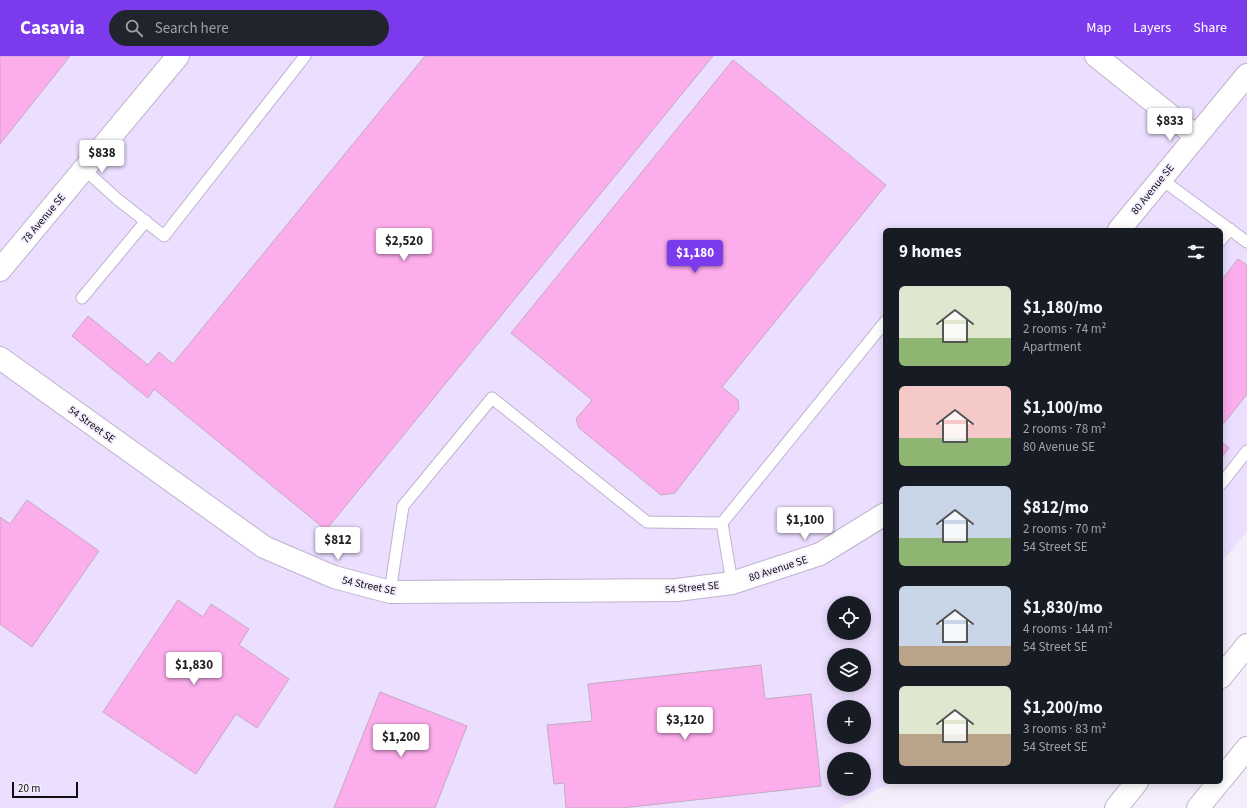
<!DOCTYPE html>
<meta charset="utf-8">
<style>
:root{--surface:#171b24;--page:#20242c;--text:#f1f3f6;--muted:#9ea1a6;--accent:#7c3aed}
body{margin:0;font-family:"Source Sans 3",sans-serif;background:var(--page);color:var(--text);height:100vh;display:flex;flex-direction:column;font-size:15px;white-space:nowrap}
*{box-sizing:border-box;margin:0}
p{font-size:13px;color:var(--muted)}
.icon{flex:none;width:22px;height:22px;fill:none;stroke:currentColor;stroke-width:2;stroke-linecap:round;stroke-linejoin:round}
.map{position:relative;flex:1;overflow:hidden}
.details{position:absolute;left:883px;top:172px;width:340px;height:556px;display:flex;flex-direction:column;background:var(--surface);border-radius:6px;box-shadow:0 2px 10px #0003}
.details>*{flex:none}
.controls{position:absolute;left:827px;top:540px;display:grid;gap:8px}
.controls a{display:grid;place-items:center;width:44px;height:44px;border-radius:50%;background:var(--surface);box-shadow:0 2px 10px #0003;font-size:20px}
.scale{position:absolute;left:12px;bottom:10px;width:66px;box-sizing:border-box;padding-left:4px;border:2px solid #100d15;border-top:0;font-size:11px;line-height:14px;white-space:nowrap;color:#100d15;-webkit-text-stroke:3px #f3edfc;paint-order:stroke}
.price{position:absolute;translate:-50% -34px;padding:0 9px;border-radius:4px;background:#fff;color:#222;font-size:13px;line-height:26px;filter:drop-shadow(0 1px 2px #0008)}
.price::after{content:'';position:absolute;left:50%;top:24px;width:12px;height:9px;margin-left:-6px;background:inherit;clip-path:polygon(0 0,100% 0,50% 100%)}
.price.on{background:var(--accent);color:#fff}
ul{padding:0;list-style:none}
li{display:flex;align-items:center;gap:12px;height:100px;padding:0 16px}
li span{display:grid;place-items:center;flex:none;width:112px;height:80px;border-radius:6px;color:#555}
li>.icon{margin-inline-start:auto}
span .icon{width:48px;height:48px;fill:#fffc;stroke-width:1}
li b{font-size:17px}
h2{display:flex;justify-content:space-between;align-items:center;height:48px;padding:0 16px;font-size:17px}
header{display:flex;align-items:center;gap:24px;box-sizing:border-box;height:56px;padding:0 20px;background:var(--accent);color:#fff}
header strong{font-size:19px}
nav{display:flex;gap:22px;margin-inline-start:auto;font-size:14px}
.search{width:280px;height:36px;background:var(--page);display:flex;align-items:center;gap:10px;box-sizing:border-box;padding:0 14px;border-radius:22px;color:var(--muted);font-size:15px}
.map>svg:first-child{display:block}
</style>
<header>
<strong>Casavia</strong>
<div class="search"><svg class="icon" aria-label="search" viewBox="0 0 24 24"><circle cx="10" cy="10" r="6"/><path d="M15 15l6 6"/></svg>Search here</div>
<nav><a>Map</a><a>Layers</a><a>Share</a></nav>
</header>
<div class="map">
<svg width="1247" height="752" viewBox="0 0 1247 752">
<rect width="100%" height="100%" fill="#f3edfc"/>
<path fill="#ecdeff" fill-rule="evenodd" d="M 0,0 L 1247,0 L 1247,475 L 1221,507 L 1221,174 L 885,174 L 885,726 L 893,726 L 839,752 L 0,752 ZM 834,547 L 864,547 L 864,577 L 834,577 ZM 834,599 L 864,599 L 864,629 L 834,629 ZM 834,651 L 864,651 L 864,681 L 834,681 ZM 834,703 L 864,703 L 864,733 L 834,733 Z"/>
<path fill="#fcadec" stroke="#c2abbd" d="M 0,0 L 70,0 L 0,88 Z
M 425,0 L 713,0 L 326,474 L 154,333 L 148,342 L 72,280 L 88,260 L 148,309 L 159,296 L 173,308 Z
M 733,4 L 886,129 L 722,331 L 738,344 L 739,353 L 675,437 L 661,439 L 579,372 L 576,363 L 592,344 L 511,277 Z
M 1238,203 L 1247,209 L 1247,338 L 1221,371 L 1221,225 Z
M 1221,385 L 1229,392 L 1221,402 Z
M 27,444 L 99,495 L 32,591 L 0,568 L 0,461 L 10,468 Z
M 178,544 L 203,561 L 211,548 L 249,573 L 239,589 L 289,623 L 257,672 L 236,658 L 196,718 L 103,656 Z
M 761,609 L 765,643 L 811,638 L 821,730 L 622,752 L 566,752 L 564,727 L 554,728 L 547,669 L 592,665 L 588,628 Z
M 380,636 L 467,670 L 435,752 L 334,752 Z"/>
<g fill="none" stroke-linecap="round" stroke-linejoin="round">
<g stroke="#beb3cc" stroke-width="13">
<path id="service" d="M 84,113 L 116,142 L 164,180 L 305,0
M 1161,123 L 1247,186
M 1221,184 L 1230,173
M 82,242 L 146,165
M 1221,428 L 1247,395
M 722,467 L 732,527
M 390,536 L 403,450 L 492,342 L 647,466 L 722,467 L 885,266"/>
</g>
<g stroke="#beb3cc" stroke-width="24">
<path id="minor" d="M 1096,0 L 1196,80
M 1119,174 L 1247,19
M 0,214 L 178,0
M 0,302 L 264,491 L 334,521 L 390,536 L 677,534 L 732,527 L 820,498 L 885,458"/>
</g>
<g stroke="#beb3cc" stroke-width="24">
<path id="primary" d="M 1221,621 L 1247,589
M 1221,724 L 1247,692
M 1116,752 L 1137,726
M 1198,752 L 1219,726"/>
</g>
<use href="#service" stroke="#fff" stroke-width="11"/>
<use href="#minor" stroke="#fff" stroke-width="22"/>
<use href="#primary" stroke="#fff" stroke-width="22"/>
</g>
<g text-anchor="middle" stroke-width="3.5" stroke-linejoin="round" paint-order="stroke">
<g font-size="11" fill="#100d15" stroke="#f3edfc">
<text transform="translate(1152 133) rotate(-51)" y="4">80 Avenue SE</text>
<text transform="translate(43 162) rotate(-50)" y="4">78 Avenue SE</text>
<text transform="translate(92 368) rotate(36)" y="4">54 Street SE</text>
<text transform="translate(778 512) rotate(-18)" y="4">80 Avenue SE</text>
<text transform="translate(369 529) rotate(12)" y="4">54 Street SE</text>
<text transform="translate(692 531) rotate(-5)" y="4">54 Street SE</text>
</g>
</g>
</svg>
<div class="controls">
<a><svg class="icon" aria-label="locate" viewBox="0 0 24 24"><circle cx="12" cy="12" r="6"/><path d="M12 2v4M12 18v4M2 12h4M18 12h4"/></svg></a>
<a><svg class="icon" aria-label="layers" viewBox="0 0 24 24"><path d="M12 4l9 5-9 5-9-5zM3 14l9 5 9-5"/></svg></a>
<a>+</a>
<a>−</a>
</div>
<div class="scale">20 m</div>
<b class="price" style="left:1170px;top:86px">$833</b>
<b class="price" style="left:102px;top:118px">$838</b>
<b class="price" style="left:404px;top:206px">$2,520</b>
<b class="price on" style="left:695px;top:218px">$1,180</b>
<b class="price" style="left:805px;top:485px">$1,100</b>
<b class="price" style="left:338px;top:505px">$812</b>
<b class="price" style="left:194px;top:630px">$1,830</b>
<b class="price" style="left:685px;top:685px">$3,120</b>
<b class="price" style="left:401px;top:702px">$1,200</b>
<section class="details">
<h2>9 homes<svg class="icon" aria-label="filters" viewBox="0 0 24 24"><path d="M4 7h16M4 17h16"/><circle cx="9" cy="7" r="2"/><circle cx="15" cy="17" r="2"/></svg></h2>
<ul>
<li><span style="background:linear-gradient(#dfe7d0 65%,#8fb573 0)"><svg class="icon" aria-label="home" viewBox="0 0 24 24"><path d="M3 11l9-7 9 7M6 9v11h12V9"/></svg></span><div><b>$1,180/mo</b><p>2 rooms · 74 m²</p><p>Apartment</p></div></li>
<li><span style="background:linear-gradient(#f6c9c9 65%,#8fb573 0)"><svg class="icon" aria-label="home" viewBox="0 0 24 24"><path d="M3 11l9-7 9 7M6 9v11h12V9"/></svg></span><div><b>$1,100/mo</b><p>2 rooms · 78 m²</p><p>80 Avenue SE</p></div></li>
<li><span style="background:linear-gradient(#c9d6e8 65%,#8fb573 0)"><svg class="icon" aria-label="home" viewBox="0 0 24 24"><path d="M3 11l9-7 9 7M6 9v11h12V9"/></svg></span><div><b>$812/mo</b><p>2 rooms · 70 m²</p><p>54 Street SE</p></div></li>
<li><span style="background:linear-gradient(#c9d6e8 75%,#b9a48a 0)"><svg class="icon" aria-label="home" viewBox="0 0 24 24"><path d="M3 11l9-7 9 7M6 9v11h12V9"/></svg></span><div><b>$1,830/mo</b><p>4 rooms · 144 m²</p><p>54 Street SE</p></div></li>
<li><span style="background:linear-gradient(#dfe7d0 60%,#b9a48a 0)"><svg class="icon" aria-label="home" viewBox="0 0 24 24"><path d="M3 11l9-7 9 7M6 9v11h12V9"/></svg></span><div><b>$1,200/mo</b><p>3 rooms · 83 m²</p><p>54 Street SE</p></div></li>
</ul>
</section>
</div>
